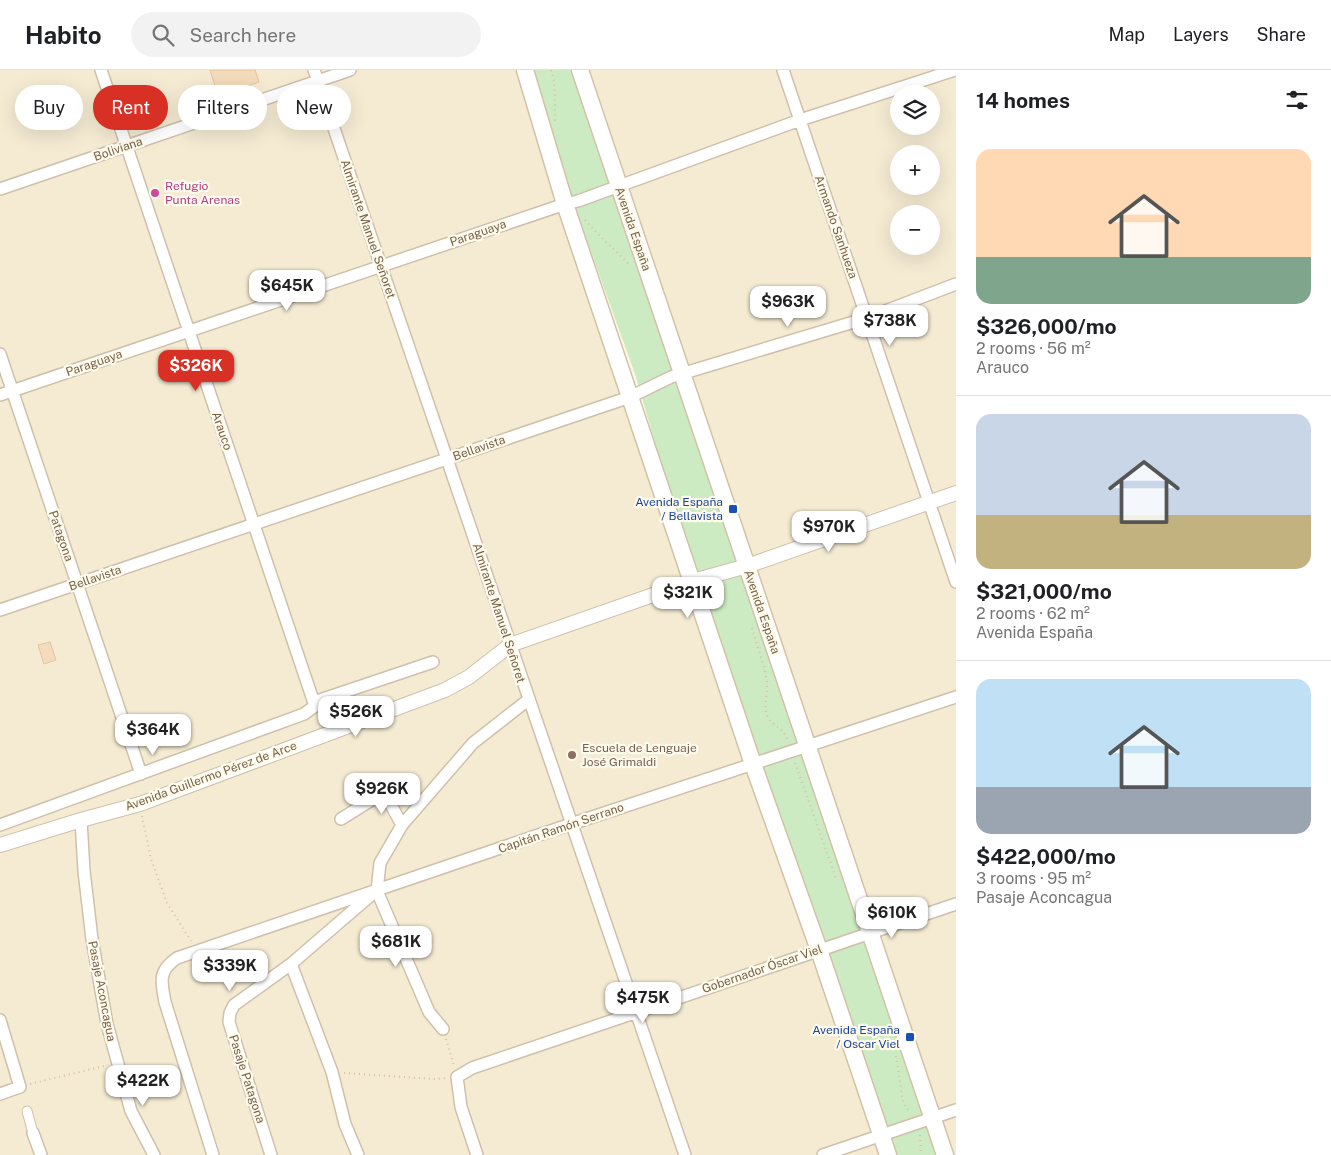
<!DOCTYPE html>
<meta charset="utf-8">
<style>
:root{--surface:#fff;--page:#f2f2f2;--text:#202124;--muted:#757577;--line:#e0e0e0;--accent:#d93025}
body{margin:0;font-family:"Public Sans",sans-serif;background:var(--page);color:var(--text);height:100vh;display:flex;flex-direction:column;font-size:19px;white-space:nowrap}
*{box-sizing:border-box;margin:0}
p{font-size:16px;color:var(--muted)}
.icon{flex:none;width:28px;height:28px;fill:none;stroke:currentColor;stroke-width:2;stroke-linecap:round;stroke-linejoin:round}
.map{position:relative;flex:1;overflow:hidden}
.panel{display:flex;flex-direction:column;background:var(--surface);width:375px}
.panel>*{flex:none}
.banner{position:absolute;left:15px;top:15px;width:475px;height:45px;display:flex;gap:10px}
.buttons{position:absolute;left:890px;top:15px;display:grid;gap:10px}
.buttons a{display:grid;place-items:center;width:50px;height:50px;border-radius:50%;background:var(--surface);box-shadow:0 5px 20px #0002;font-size:25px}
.price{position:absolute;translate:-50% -42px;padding:0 11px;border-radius:10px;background:#fff;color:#222;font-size:16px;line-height:32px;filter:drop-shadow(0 1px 2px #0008)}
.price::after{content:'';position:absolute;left:50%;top:30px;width:15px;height:11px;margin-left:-8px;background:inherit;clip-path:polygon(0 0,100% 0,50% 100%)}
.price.active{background:var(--accent);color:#fff}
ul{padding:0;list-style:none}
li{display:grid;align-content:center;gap:10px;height:265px;padding:0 20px}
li+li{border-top:1px solid var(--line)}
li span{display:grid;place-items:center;height:155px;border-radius:15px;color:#555}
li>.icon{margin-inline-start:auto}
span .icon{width:90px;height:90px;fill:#fffc;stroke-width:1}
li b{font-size:21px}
h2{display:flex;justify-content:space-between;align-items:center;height:60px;padding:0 20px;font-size:21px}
.pill{padding:0 18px;border-radius:22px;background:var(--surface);box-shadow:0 5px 20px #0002;font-size:18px;line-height:45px}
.pill.active{background:var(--accent);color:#fff}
header{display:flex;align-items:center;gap:30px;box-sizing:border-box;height:70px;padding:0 25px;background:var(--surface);border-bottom:1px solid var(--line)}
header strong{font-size:24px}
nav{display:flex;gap:28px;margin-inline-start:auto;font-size:18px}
.search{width:350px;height:45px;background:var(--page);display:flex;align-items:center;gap:12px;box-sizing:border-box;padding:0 18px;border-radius:28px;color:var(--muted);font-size:19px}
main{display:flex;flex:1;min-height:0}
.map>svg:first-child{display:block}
</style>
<header>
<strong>Habito</strong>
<div class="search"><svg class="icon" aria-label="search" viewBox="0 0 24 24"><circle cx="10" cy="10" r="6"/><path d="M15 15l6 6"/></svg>Search here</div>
<nav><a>Map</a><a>Layers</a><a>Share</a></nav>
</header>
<main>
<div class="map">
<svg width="956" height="1085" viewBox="0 0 956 1085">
<rect width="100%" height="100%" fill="#fdf8e5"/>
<path fill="#f5ebd3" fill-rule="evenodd" d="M 0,0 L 516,0 L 881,1085 L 0,1085 Z
M 590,0 L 956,0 L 956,1085 L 954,1085 ZM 899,24 L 931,24 L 931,56 L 899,56 ZM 899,84 L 931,84 L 931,116 L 899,116 ZM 899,144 L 931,144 L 931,176 L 899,176 Z"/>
<path fill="#ccebc2" d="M 533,0 L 573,0 L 681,319 L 736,492 L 796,664 L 862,867 L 939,1085 L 892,1085 L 695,510 L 635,304 L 576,140 Z"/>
<path fill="#f3dbbb" stroke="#e6c49b" d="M 210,0 L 255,0 L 259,12 L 218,26 Z
M 50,572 L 56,590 L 44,594 L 38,575 Z"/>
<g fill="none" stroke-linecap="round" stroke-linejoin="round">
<g stroke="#cfc0ab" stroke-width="11">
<path id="pedestrian" d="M 27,1041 L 33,1063"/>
</g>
<g stroke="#cfc0ab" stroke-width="14">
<path id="minor" d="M 314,0 L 685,1085
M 783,0 L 956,512
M 0,119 L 350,0
M 0,284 L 141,704
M 0,325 L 565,134 L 578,131 L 800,50 L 955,0
M 0,540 L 630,327 L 671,307 L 867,248 L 956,214
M 314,632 L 433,592
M 341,749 L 384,722 L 402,755
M 81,750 L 84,801 L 92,869 L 107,954 L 131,1041 L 154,1085
M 0,755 L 304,644 L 315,636 L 101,0
M 377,821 L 380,793 L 402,755 L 473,673 L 528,630
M 377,821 L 429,942 L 443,959
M 291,894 L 332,1002 L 345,1054 L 358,1085
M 0,950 L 20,1017 L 0,1024
M 33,1063 L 41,1085
M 213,1085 L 165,932 C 161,911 158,901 177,888 L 571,754 L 956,627
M 271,1085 L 229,952 L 230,943 L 234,935 L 291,894 L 371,825
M 477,1085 L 461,1037 L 457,1007 L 472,998 L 956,834
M 823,1085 L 956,1040"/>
</g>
<g stroke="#cfc0ab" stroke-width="16">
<path id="tertiary" d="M 0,775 L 81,750 L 140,734 L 445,620 L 469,607 L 510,575 L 693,511 L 747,496 L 956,423"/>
</g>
<g stroke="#d2c2a7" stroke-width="19">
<path id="secondary" d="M 525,0 L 565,134 L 630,327 L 753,694 L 819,880 L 888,1085
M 580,0 L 945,1085"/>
</g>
<path stroke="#d8be9e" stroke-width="2" stroke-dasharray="1 4" stroke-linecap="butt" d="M 551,0 C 557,17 554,34 555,52
M 585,150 L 599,165 L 631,196
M 752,558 C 757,576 765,595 767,614 C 768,625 763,635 767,645 C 771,657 783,655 788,671
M 795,693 L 836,808
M 142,746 L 151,789 L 167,833 L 191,871
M 446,969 L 454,996
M 896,986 L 903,1032 L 910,1043
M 344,1003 L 434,1009 L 447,1008
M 30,1014 L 108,995
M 920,1065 L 921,1085"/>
<use href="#pedestrian" stroke="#fff" stroke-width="9"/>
<use href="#minor" stroke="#fff" stroke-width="11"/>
<use href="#tertiary" stroke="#fff" stroke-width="14"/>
<use href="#secondary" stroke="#fff" stroke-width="16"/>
</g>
<circle fill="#d1479c" stroke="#fffbec" stroke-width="2" cx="155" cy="123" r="5"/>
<g fill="#1a4fb4" stroke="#fffbec" stroke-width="2">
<rect x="728" y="434" width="10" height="10" rx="2.5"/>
<rect x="905" y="962" width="10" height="10" rx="2.5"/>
</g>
<circle fill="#8d6e63" stroke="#fffbec" stroke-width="2" cx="572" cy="685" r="5"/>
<g text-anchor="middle" stroke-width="4.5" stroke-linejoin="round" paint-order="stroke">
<g font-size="12" fill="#776149" stroke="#fffbec">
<text transform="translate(118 79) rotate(-19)" y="4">Boliviana</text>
<text transform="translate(836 157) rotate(71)" y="4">Armando Sanhueza</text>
<text transform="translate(368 159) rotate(71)" y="4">Almirante Manuel Señoret</text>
<text transform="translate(633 159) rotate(71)" y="4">Avenida España</text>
<text transform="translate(478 163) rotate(-19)" y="4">Paraguaya</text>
<text transform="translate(94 293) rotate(-19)" y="4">Paraguaya</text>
<text transform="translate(222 361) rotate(71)" y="4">Arauco</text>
<text transform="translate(479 378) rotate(-19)" y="4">Bellavista</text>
<text transform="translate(61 466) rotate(71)" y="4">Patagona</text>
<text transform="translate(95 508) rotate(-19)" y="4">Bellavista</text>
<text transform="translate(762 542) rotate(71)" y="4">Avenida España</text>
<text transform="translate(499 543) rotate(72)" y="4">Almirante Manuel Señoret</text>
<text transform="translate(211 706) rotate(-20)" y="4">Avenida Guillermo Pérez de Arce</text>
<text transform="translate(561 758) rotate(-19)" y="4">Capitán Ramón Serrano</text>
<text transform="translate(762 899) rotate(-19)" y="4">Gobernador Óscar Viel</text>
<text transform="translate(102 921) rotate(79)" y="4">Pasaje Aconcagua</text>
<text transform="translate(247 1009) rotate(72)" y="4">Pasaje Patagona</text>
</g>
<g font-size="12" fill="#b23c85" stroke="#fffbec" text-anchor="start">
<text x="165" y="120">Refugio<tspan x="165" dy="14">Punta Arenas</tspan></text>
</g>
<g font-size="12" fill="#164399" stroke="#fffbec" text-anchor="end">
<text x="723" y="436">Avenida España<tspan x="723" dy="14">/ Bellavista</tspan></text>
<text x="900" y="964">Avenida España<tspan x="900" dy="14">/ Oscar Viel</tspan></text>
</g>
<g font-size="12" fill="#785e54" stroke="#fffbec" text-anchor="start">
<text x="582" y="682">Escuela de Lenguaje<tspan x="582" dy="14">José Grimaldi</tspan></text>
</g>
</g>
</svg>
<div class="buttons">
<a><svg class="icon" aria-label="layers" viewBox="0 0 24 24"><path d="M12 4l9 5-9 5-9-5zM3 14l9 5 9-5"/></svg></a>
<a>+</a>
<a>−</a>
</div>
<b class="price" style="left:287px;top:242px">$645K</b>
<b class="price" style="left:788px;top:258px">$963K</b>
<b class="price" style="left:890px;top:277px">$738K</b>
<b class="price active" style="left:196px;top:322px">$326K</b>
<b class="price" style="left:829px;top:483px">$970K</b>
<b class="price" style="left:688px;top:549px">$321K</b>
<b class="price" style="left:356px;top:668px">$526K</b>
<b class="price" style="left:153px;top:686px">$364K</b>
<b class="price" style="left:382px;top:745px">$926K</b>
<b class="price" style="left:892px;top:869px">$610K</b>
<b class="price" style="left:396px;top:898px">$681K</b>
<b class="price" style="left:230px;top:922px">$339K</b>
<b class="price" style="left:643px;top:954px">$475K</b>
<b class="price" style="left:143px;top:1037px">$422K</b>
<div class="banner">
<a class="pill">Buy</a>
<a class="pill active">Rent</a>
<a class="pill">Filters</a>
<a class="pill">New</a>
</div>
</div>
<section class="panel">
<h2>14 homes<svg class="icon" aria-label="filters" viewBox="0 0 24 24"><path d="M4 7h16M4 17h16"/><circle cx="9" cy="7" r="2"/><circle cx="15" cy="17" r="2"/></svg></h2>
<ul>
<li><span style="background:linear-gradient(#ffd9b3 70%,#7fa58c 0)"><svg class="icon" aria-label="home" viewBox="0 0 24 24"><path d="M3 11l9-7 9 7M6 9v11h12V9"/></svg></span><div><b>$326,000/mo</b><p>2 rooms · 56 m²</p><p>Arauco</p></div></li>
<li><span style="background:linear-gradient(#c9d6e8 65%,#c2b280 0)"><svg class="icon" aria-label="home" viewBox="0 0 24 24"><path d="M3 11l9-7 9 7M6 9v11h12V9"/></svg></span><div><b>$321,000/mo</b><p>2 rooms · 62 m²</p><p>Avenida España</p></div></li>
<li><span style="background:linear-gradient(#bfe0f5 70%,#9aa5b1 0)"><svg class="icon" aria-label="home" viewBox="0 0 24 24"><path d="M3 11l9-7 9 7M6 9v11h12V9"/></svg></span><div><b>$422,000/mo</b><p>3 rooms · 95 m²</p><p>Pasaje Aconcagua</p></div></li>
</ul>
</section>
</main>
